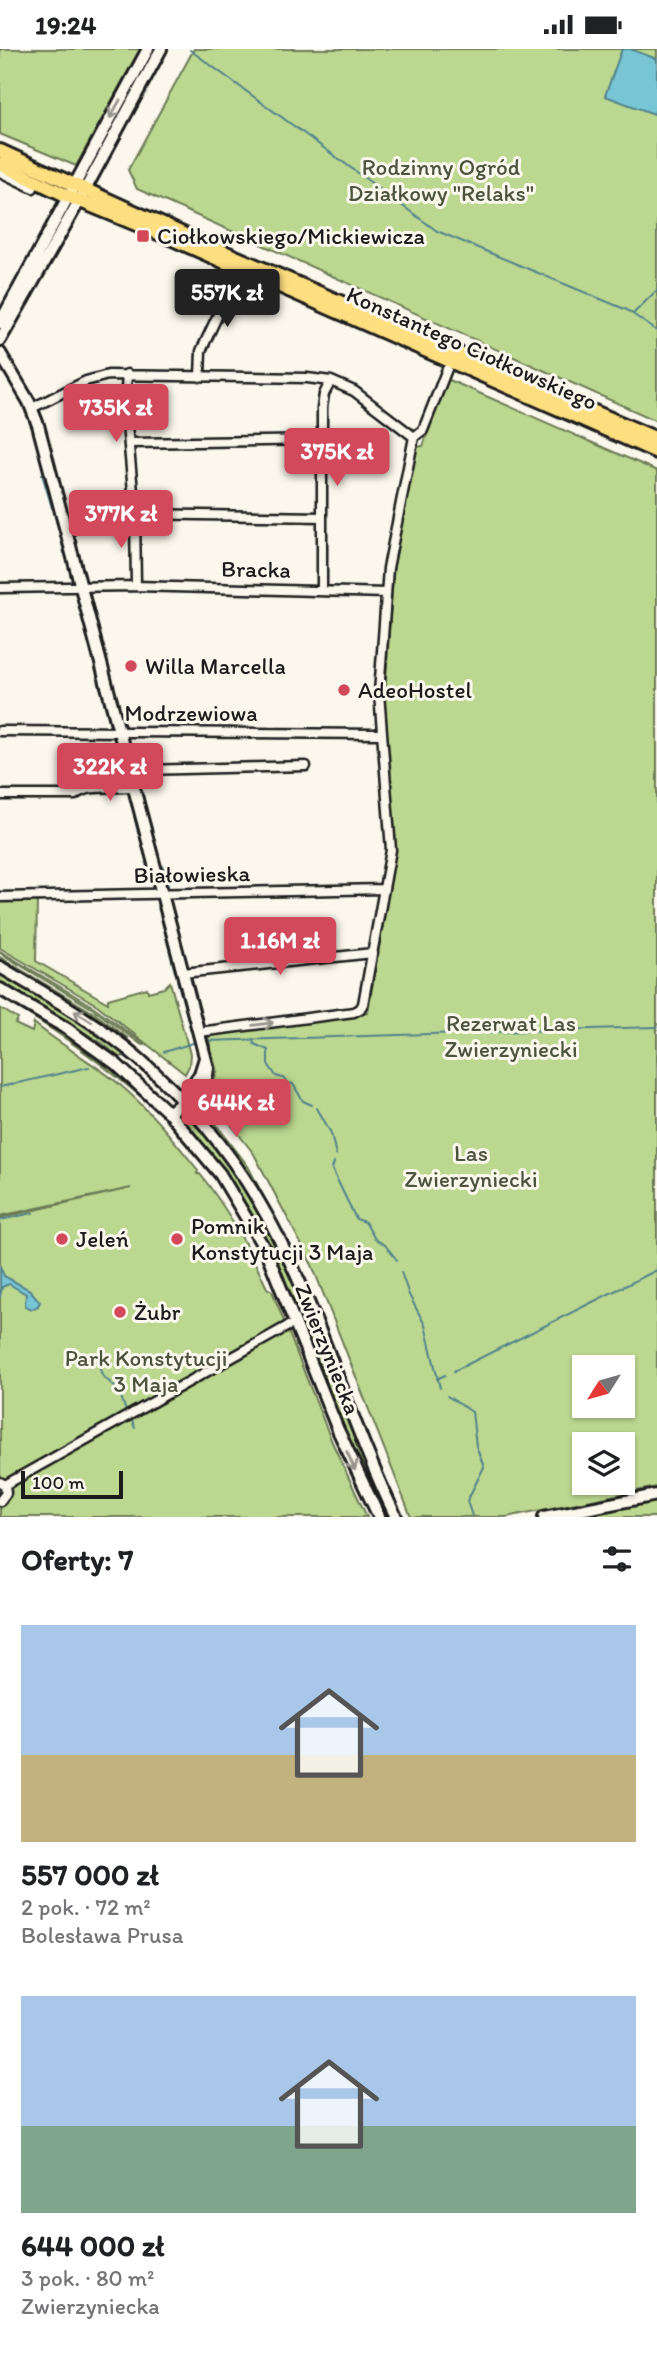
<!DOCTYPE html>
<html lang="pl">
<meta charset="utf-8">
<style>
:root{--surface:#fff;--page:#f6f6f6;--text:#202124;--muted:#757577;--accent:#d1495b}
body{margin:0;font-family:Itim,sans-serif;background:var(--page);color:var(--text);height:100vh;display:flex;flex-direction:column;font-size:26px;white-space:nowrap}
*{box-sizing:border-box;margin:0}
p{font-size:23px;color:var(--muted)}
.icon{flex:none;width:38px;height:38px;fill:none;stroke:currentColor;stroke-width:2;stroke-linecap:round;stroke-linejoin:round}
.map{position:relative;height:1468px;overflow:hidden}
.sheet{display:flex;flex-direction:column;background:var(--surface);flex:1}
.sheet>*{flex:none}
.needle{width:46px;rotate:233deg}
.controls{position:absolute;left:572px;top:1306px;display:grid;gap:14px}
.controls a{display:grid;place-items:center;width:63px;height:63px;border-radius:0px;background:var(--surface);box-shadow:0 2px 5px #0004;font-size:35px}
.scale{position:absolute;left:21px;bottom:18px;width:102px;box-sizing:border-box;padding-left:7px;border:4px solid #1c1c1c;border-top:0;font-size:19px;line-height:24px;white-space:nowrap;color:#1c1c1c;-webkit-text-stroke:5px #fbf7ec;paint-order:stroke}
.price{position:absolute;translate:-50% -60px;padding:0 16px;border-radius:7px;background:var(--accent);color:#fff;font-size:23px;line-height:46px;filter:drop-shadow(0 2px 4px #0008)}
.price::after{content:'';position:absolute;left:50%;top:42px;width:21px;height:16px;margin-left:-10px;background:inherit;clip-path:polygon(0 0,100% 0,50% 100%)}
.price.on{background:#222;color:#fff}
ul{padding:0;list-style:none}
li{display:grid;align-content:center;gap:14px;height:371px;padding:0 21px}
li span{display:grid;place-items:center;height:217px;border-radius:0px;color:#555}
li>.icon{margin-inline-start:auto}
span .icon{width:126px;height:126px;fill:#fffc;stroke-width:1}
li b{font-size:30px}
h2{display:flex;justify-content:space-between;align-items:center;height:84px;padding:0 21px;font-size:30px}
.status{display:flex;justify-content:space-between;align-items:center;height:49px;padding:0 35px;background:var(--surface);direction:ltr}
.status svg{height:19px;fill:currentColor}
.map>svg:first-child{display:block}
</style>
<div class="status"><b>19:24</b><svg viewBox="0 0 49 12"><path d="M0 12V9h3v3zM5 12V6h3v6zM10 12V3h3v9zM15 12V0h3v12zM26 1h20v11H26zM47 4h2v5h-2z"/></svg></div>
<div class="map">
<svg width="657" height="1468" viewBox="0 0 657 1468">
<rect width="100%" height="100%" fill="#fbf7ec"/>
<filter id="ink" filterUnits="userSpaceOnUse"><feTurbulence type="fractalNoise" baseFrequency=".0143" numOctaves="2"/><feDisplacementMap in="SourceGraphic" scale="14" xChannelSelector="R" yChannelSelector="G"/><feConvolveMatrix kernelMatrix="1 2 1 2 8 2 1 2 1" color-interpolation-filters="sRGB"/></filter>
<g filter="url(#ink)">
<path fill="#bcd890" stroke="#6c7a56" stroke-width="2" fill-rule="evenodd" d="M 0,0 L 140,0 L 76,117 L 0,85 Z
M 194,0 L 657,0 L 657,372 L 137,140 L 128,121 Z
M 447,330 L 657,422 L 657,1438 L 506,1468 L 411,1468 L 312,1216 L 254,1105 L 212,1051 L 212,1038 L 217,1023 L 207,984 L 368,963 L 395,804 L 395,786 L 384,657 L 395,498 L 415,398 L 423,397 ZM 584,1318 L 623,1318 L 623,1356 L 584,1356 ZM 584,1395 L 623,1395 L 623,1433 L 584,1433 Z
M 0,851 L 37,851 L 36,912 L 108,954 L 108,950 L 147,939 L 148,943 L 164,939 L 170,933 L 190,1005 L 189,1017 L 185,1025 L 97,956 L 0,899 Z
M 0,902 L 94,958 L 144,995 L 142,996 L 93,960 L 0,904 Z
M 0,908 L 94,964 L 128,989 L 127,991 L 120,988 L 0,913 Z
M 0,922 L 93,978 L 126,1003 L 126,1007 L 119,1008 L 102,994 L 0,935 Z
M 0,945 L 75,990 L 102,1009 L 151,1052 L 149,1055 C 103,1014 53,979 0,948 Z
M 0,959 L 18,970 L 15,975 L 32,983 L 34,974 C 60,996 91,1012 118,1034 C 149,1060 173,1090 198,1121 L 197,1125 L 200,1125 C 228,1160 248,1198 267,1239 L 272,1242 L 332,1393 L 367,1468 L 0,1468 L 0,1169 L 131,1139 L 0,1167 Z
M 197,1050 L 248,1117 L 302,1223 L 319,1267 L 273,1168 L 240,1110 L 198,1057 Z
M 182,1060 L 186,1060 L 225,1107 L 271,1183 L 294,1234 L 365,1412 L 391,1468 L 386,1468 L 339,1374 L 262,1185 L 218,1116 L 181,1071 L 180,1062 Z
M 657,1453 L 657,1468 L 580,1468 Z"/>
<path fill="#78c6d5" stroke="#53828b" stroke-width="2" d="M 622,0 L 630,0 L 657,10 L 657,57 L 654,65 L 605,47 Z
M 0,1217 L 4,1227 L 30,1241 L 40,1253 L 38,1257 L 32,1260 L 25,1257 L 26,1245 L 9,1235 L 2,1238 L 0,1248 Z"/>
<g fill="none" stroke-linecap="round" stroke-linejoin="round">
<path stroke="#53828b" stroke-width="2" d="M 190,1 L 437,182 L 627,261 L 657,282
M 633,265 L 657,241
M 42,425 L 52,459
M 54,463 L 57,475
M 58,479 L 58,480
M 73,483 L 77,495
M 62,493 L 64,504
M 79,503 L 79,506
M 79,558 L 88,588
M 95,617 L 98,629
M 99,635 L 101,640
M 102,645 L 110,676
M 114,689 L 123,727
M 128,690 L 133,709
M 128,742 L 132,759
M 134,767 L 138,783
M 149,771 L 158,804
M 140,789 L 145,807
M 146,815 L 152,835
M 163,817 L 165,822
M 167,832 L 169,841
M 157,853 L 175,923
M 177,931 L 194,992
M 253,990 L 254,995 L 268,1001 L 268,1015 L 276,1027 L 283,1029 L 287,1034 L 293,1035 L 303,1052 L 312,1056
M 205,992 L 657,978
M 164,1003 L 196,993
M 0,1038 L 89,1018
M 317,1059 L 331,1084 L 336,1106
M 334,1114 L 332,1120 L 356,1170 L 365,1173 L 375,1190 L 385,1196 L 397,1211
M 0,1171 L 33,1164
M 401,1223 L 409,1246 L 425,1276 L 440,1339
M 97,1311 L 102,1326 L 119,1342 L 126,1362
M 454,1322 L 657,1221
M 437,1330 L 445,1326
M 447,1347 L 472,1363 L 476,1397 L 484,1418 L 467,1452 L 472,1467
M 132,1372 L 135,1379"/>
<g stroke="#1c1c1c" stroke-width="13">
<path id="street" d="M 0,123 L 33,139
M 127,325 L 125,353 L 135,465 L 136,537
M 200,328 L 201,302 L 236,227
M 32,359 L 86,332 L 108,326 L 307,329 L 331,332 L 354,342 L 414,388
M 130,394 L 323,391
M 135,465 L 322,468
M 0,539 L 136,537 L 386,544
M 322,541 L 322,359 L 324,345 L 331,332
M 0,682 L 381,685
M 130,724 L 143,721 L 306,717
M 0,746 L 75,746 C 89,734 116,741 134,737
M 0,848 L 384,840
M 183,924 L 373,904
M 199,983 L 354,963 L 360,960 L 363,955 L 391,801 L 379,644 L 388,519 L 414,388 L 423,381 L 447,320
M 0,1433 L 5,1436 L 6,1444 L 0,1452
M 5,1436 L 288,1277"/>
</g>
<g stroke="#1c1c1c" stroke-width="16">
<path id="secondary" d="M 0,274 L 148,0
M 0,291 L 79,152 L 161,0
M 0,304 L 29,353 L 38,376 L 208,1019 C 207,1042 184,1050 169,1064
M 0,918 C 47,946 95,972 137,1008 C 185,1049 227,1098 259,1153 C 317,1251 346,1366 396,1468
M 0,940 L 66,979 L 116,1015 L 169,1064 L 220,1125 L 266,1202 L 338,1381 L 379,1468
M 184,1049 L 200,1025 L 205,1009
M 544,1468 L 657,1446"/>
</g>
<g stroke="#1c1c1c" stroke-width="18">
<path id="primary" d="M 0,102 L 196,191 L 657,390
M 0,115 L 68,147 L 175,191 L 657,403"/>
</g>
<use href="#street" stroke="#fbf7ec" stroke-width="8"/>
<use href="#secondary" stroke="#fbf7ec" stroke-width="10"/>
<use href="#primary" stroke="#fedf80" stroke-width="12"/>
</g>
<defs><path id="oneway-shaft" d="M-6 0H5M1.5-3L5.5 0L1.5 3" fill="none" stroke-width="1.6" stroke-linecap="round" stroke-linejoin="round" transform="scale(1.75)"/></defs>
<g stroke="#97948e">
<use href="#oneway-shaft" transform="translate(115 60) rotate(119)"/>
<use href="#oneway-shaft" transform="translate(83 967) rotate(-148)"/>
<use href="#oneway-shaft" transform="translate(263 975) rotate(-8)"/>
<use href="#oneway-shaft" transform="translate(351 1412) rotate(66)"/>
</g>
</g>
<g fill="#d1495b" stroke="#fbf7ec" stroke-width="2.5">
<rect x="136" y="180" width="14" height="14" rx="3.5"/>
<circle cx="131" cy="617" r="7"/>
<circle cx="344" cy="641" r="7"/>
<circle cx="62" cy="1190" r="7"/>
<circle cx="177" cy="1190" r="7"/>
<circle cx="120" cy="1263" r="7"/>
</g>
<g text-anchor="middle" stroke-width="6" stroke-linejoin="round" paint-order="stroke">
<g font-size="23" fill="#4c543f" stroke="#fbf7ec">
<text x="441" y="126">Rodzinny Ogród<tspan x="441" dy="26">Działkowy "Relaks"</tspan></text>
<text x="511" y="982">Rezerwat Las<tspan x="511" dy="26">Zwierzyniecki</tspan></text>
<text x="471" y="1112">Las<tspan x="471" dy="26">Zwierzyniecki</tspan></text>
<text x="146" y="1317">Park Konstytucji<tspan x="146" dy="26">3 Maja</tspan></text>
</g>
<g font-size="23" fill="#1c1c1c" stroke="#fbf7ec" text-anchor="start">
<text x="157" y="195">Ciołkowskiego/Mickiewicza</text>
<text x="145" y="625">Willa Marcella</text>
<text x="358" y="649">AdeoHostel</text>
<text x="191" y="1185">Pomnik<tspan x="191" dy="26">Konstytucji 3 Maja</tspan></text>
<text x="76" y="1198">Jeleń</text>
<text x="134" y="1271">Żubr</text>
</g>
<g font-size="23" fill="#1c1c1c" stroke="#fbf7ec">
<text transform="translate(472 299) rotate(24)" y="8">Konstantego Ciołkowskiego</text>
<text transform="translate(256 520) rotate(1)" y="8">Bracka</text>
<text x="191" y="672">Modrzewiowa</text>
<text transform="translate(192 825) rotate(-1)" y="8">Białowieska</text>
<text transform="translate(328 1300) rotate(68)" y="8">Zwierzyniecka</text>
</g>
</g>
</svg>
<div class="controls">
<a><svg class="needle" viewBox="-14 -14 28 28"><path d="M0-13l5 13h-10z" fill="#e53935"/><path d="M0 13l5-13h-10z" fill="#757577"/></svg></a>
<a><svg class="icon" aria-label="layers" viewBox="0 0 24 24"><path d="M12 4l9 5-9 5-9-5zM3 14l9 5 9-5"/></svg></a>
</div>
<div class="scale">100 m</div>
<b class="price on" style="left:227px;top:280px">557K zł</b>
<b class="price" style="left:116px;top:395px">735K zł</b>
<b class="price" style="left:337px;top:439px">375K zł</b>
<b class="price" style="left:121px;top:501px">377K zł</b>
<b class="price" style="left:110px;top:754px">322K zł</b>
<b class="price" style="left:280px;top:928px">1.16M zł</b>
<b class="price" style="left:236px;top:1090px">644K zł</b>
</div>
<section class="sheet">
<h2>Oferty: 7<svg class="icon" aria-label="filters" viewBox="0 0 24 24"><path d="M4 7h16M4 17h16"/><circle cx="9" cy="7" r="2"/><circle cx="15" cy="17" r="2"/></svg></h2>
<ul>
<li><span style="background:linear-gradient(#a9c7e8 60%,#c2b280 0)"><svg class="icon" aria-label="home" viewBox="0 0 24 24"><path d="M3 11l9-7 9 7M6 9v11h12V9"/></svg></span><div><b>557 000 zł</b><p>2 pok. · 72 m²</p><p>Bolesława Prusa</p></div></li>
<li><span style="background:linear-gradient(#a9c7e8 60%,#7fa58c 0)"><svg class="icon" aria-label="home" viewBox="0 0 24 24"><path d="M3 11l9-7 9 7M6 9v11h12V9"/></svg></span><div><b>644 000 zł</b><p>3 pok. · 80 m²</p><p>Zwierzyniecka</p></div></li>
</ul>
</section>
